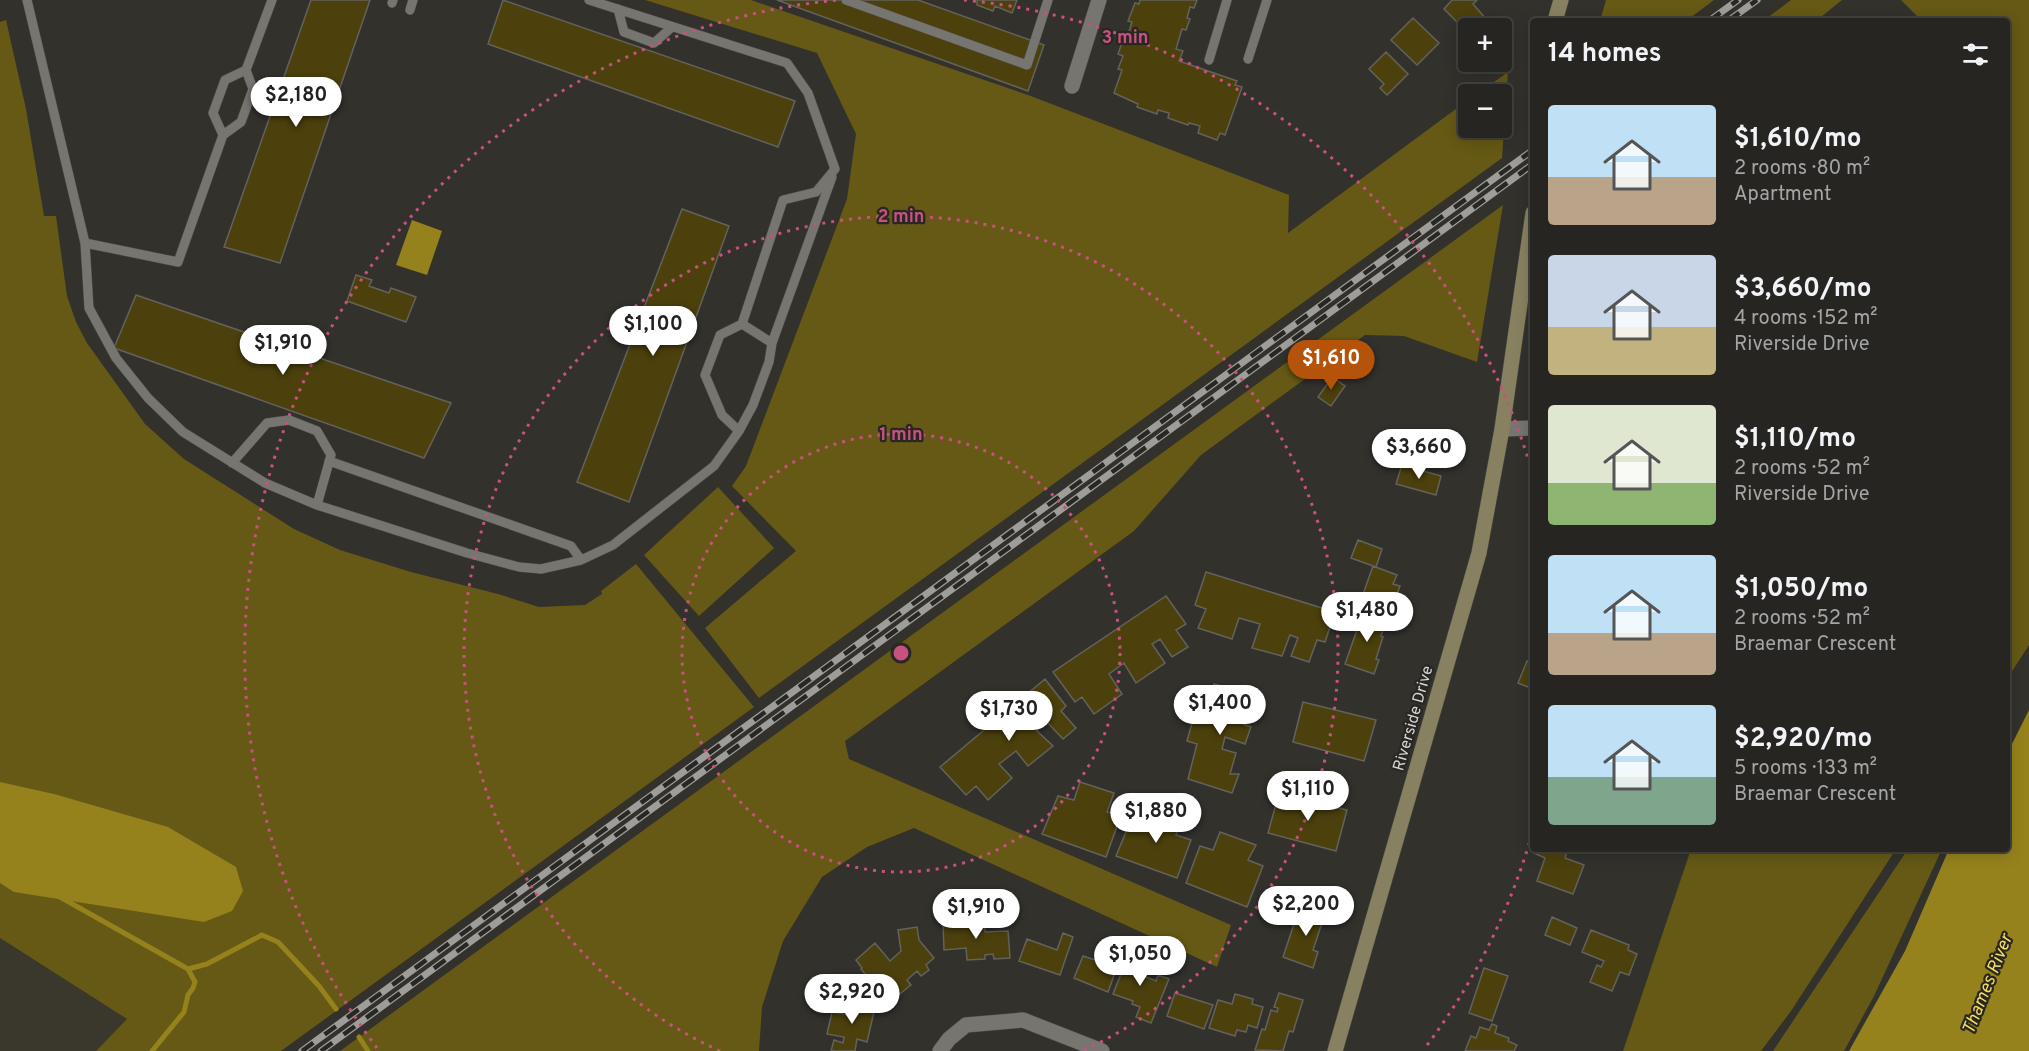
<!DOCTYPE html>
<meta charset="utf-8">
<style>
:root{--surface:#262521;--page:#2e2d2a;--text:#f1f3f6;--muted:#a4a5a5;--line:#42423f;--accent:#b45309}
body{margin:0;font-family:Overpass,sans-serif;background:var(--page);color:var(--text);height:100vh;display:flex;flex-direction:column;font-size:22px;white-space:nowrap}
*{box-sizing:border-box;margin:0}
p{font-size:20px;color:var(--muted)}
.icon{flex:none;width:33px;height:33px;fill:none;stroke:currentColor;stroke-width:2;stroke-linecap:round;stroke-linejoin:round}
.map{position:relative;flex:1;overflow:hidden}
.drawer{position:absolute;left:1530px;top:18px;width:480px;height:834px;display:flex;flex-direction:column;background:var(--surface);border-radius:6px;box-shadow:0 3px 15px #0003,0 0 0 2px var(--line)}
.drawer>*{flex:none}
.fabs{position:absolute;left:1458px;top:18px;display:grid;gap:12px}
.fabs a{display:grid;place-items:center;width:54px;height:54px;border-radius:6px;background:var(--surface);box-shadow:0 3px 15px #0003,0 0 0 2px var(--line);font-size:30px}
.price{position:absolute;translate:-50% -51px;padding:0 14px;border-radius:21px;background:#fff;color:#222;font-size:20px;line-height:39px;filter:drop-shadow(0 2px 3px #0008)}
.price::after{content:'';position:absolute;left:50%;top:36px;width:18px;height:14px;margin-left:-9px;background:inherit;clip-path:polygon(0 0,100% 0,50% 100%)}
.price.current{background:var(--accent);color:#fff}
ul{padding:0;list-style:none}
li{display:flex;align-items:center;gap:18px;height:150px;padding:0 18px}
li span{display:grid;place-items:center;flex:none;width:168px;height:120px;border-radius:6px;color:#555}
li>.icon{margin-inline-start:auto}
span .icon{width:72px;height:72px;fill:#fffc;stroke-width:1}
li b{font-size:26px}
h2{display:flex;justify-content:space-between;align-items:center;height:72px;padding:0 18px;font-size:26px}
.map>svg:first-child{display:block}
</style>
<div class="map">
<svg width="2029" height="1051" viewBox="0 0 2029 1051">
<rect width="100%" height="100%" fill="#32312c"/>
<path fill="#3a382d" d="M 0,938 L 127,1019 L 96,1051 L 0,1051 Z"/>
<path fill="#665915" d="M 645,0 L 751,0 L 1028,95 L 1289,195 L 1288,233 L 1468,100 L 1468,128 L 1502,128 L 1502,94 L 1477,94 L 1508,72 L 1502,158 L 759,698 L 705,628 L 796,551 L 732,486 L 746,466 L 847,199 L 856,134 L 817,53 Z
M 1606,0 L 1714,0 L 1686,21 L 1600,21 Z
M 1791,0 L 1842,0 L 1816,21 L 1763,21 Z
M 1901,0 L 2029,0 L 2029,645 L 2007,679 L 2007,21 L 1922,21 Z
M 6,20 L 26,109 L 44,216 L 56,216 L 67,296 L 76,322 L 87,343 L 145,424 L 184,459 L 294,529 L 340,550 L 411,572 L 498,594 L 539,607 L 585,605 L 602,594 L 601,591 L 636,564 L 754,707 L 281,1051 L 96,1051 L 127,1019 L 0,938 L 0,22 Z
M 1503,205 L 1477,362 L 1404,336 L 1365,335 L 1201,455 L 1134,531 L 845,741 L 849,759 L 1231,925 L 1217,967 L 914,828 L 867,847 L 822,877 L 783,941 L 762,1007 L 759,1051 L 340,1051 Z
M 718,487 L 774,548 L 699,616 L 644,555 Z
M 1691,849 L 1896,849 L 1791,1011 L 1761,1051 L 1623,1051 Z
M 1908,849 L 1942,849 L 1874,996 L 1844,1051 L 1773,1051 Z"/>
<path fill="#96821c" d="M 412,220 L 442,231 L 427,275 L 396,265 Z
M 2029,710 L 2029,1051 L 1849,1051 L 1905,951 L 1949,849 L 2007,849 L 2007,754 Z
M 0,782 L 54,794 L 168,827 L 236,867 L 243,891 L 232,911 L 204,922 L 14,892 L 0,883 Z"/>
<g fill="none" stroke-linecap="round" stroke-linejoin="round">
<path stroke="#96821c" stroke-width="5" d="M 60,897 L 188,969 L 195,982 L 193,988 L 188,995 L 184,1012 L 152,1051
M 188,969 L 207,964 L 262,935 L 278,942 L 319,986 L 336,1009
M 359,1037 L 368,1051"/>
</g>
<path fill="#4c410c" stroke="#63625d" stroke-width="1.5" d="M 311,0 L 370,0 L 280,263 L 224,247 Z
M 503,0 L 795,101 L 778,147 L 488,44 Z
M 777,0 L 918,0 L 1044,45 L 1028,91 Z
M 977,0 L 1017,0 L 1012,13 L 995,6 L 993,11 L 977,5 Z
M 1140,0 L 1197,0 L 1194,8 L 1190,7 L 1187,18 L 1190,19 L 1186,30 L 1182,29 L 1176,49 L 1183,51 L 1179,61 L 1237,81 L 1235,85 L 1242,87 L 1225,135 L 1220,133 L 1217,140 L 1198,133 L 1200,126 L 1189,123 L 1188,125 L 1168,118 L 1169,113 L 1158,110 L 1157,114 L 1137,107 L 1138,104 L 1114,93 L 1122,70 L 1118,69 L 1123,56 L 1118,54 L 1125,34 L 1128,35 L 1132,22 L 1128,21 L 1135,3 L 1139,4 Z
M 1452,0 L 1477,0 L 1473,4 L 1487,20 L 1478,28 L 1468,28 L 1468,33 L 1444,9 Z
M 1413,18 L 1439,43 L 1417,65 L 1391,40 Z
M 1386,52 L 1408,74 L 1387,95 L 1380,88 L 1384,84 L 1369,69 Z
M 682,209 L 729,226 L 629,502 L 577,482 Z
M 356,275 L 372,280 L 369,286 L 389,293 L 391,288 L 416,297 L 406,322 L 347,301 Z
M 136,295 L 451,403 L 424,458 L 114,348 Z
M 1329,375 L 1345,386 L 1331,406 L 1318,397 L 1328,383 L 1325,381 Z
M 1402,465 L 1441,476 L 1436,495 L 1396,484 Z
M 1358,540 L 1382,549 L 1376,567 L 1351,558 Z
M 1373,566 L 1397,575 L 1393,584 L 1400,586 L 1395,599 L 1389,597 L 1384,609 L 1361,600 Z
M 1206,572 L 1335,612 L 1325,642 L 1317,640 L 1309,662 L 1291,656 L 1298,638 L 1290,635 L 1282,656 L 1252,648 L 1260,624 L 1239,618 L 1232,639 L 1198,628 L 1206,609 L 1195,605 Z
M 1166,596 L 1186,624 L 1176,630 L 1188,647 L 1172,657 L 1160,639 L 1152,644 L 1165,663 L 1136,683 L 1124,663 L 1109,674 L 1122,694 L 1094,714 L 1082,697 L 1075,702 L 1053,672 Z
M 1364,610 L 1387,618 L 1381,636 L 1383,637 L 1376,659 L 1379,660 L 1374,674 L 1345,664 Z
M 1527,661 L 1533,663 L 1533,689 L 1518,683 Z
M 1045,679 L 1066,706 L 1061,711 L 1076,728 L 1063,739 L 1046,721 L 1037,731 L 1053,746 L 1028,766 L 1016,751 L 999,764 L 1012,778 L 988,800 L 976,786 L 966,795 L 940,767 Z
M 1214,684 L 1262,696 L 1255,709 L 1247,709 L 1243,724 L 1251,727 L 1245,744 L 1225,737 L 1222,749 L 1236,753 L 1230,774 L 1239,774 L 1232,793 L 1188,779 L 1197,744 L 1187,741 L 1195,712 L 1206,713 Z
M 1303,702 L 1376,720 L 1364,761 L 1293,742 Z
M 1080,782 L 1114,793 L 1107,812 L 1121,815 L 1106,857 L 1042,834 L 1058,796 L 1074,800 Z
M 1279,793 L 1347,810 L 1336,851 L 1268,833 Z
M 1151,809 L 1182,818 L 1176,835 L 1191,840 L 1177,878 L 1116,856 L 1131,820 L 1145,825 Z
M 1220,832 L 1256,845 L 1248,860 L 1263,866 L 1247,907 L 1186,883 L 1200,846 L 1213,850 Z
M 1535,849 L 1568,849 L 1565,858 L 1584,865 L 1573,894 L 1537,881 L 1545,858 L 1534,853 Z
M 1310,902 L 1327,908 L 1313,950 L 1318,952 L 1313,968 L 1283,957 L 1294,924 L 1298,925 L 1300,920 L 1303,921 Z
M 1552,917 L 1577,928 L 1570,945 L 1545,935 Z
M 984,921 L 985,932 L 1008,931 L 1010,958 L 994,959 L 993,954 L 985,955 L 985,959 L 967,960 L 966,948 L 944,950 L 943,923 Z
M 917,927 L 919,940 L 934,958 L 926,965 L 929,970 L 921,976 L 917,971 L 907,980 L 911,985 L 891,1001 L 887,996 L 885,997 L 861,969 L 862,968 L 856,960 L 875,943 L 890,961 L 901,951 L 898,930 Z
M 1591,930 L 1629,945 L 1628,950 L 1637,954 L 1629,975 L 1620,972 L 1612,991 L 1590,982 L 1597,965 L 1601,967 L 1604,961 L 1582,952 Z
M 1063,933 L 1073,937 L 1060,975 L 1019,961 L 1027,939 L 1057,950 Z
M 1131,949 L 1146,955 L 1139,974 L 1156,981 L 1158,975 L 1169,979 L 1151,1023 L 1136,1017 L 1140,1007 L 1132,1004 L 1133,1001 L 1113,994 Z
M 1083,956 L 1117,967 L 1108,992 L 1074,978 Z
M 1484,968 L 1508,976 L 1492,1021 L 1469,1013 Z
M 1175,993 L 1213,1005 L 1204,1029 L 1167,1016 Z
M 1279,993 L 1303,1000 L 1293,1032 L 1289,1031 L 1283,1051 L 1255,1050 L 1262,1029 L 1265,1030 L 1271,1010 L 1277,1012 L 1278,1008 L 1274,1007 Z
M 1235,994 L 1253,999 L 1252,1004 L 1263,1007 L 1257,1028 L 1248,1025 L 1246,1032 L 1237,1030 L 1235,1036 L 1209,1028 L 1218,1000 L 1232,1004 Z
M 852,998 L 876,1003 L 867,1042 L 857,1039 L 855,1051 L 831,1051 L 834,1040 L 843,1043 L 844,1037 L 827,1034 L 832,1012 L 848,1015 Z
M 1492,1024 L 1497,1026 L 1495,1033 L 1509,1038 L 1508,1041 L 1517,1045 L 1514,1051 L 1465,1051 L 1471,1036 L 1476,1038 L 1480,1027 L 1489,1030 Z"/>
<g fill="none" stroke-linecap="round" stroke-linejoin="round">
<g stroke="#4f4e4a" stroke-width="10">
<path id="service" d="M 27,0 L 85,243 L 89,308 L 116,358 L 148,398 L 183,432 L 265,483 L 317,505 L 467,553 L 519,567 L 541,569 L 581,560 L 613,545 L 714,466 L 739,431 L 753,405 L 769,362 L 772,343 L 742,324 L 720,335 L 705,375 L 722,415 L 739,431
M 589,0 L 787,63 L 808,93 L 835,169 L 816,192 L 783,200 L 742,324
M 846,0 L 1027,65 L 1048,0
M 392,3 L 393,0
M 618,9 L 624,32 L 654,43 L 672,27
M 410,10 L 413,0
M 1248,59 L 1267,0
M 1209,60 L 1227,0
M 223,135 L 213,113 L 225,80 L 246,70
M 85,243 L 178,262 L 223,135 L 241,122 L 253,89 L 246,70 L 272,0
M 772,343 L 832,177
M 329,461 L 571,546 L 581,560
M 232,463 L 267,423 L 289,420 L 317,431 L 331,455 L 317,505"/>
</g>
<g stroke="#4f4e4a" stroke-width="16">
<path id="minor" d="M 1072,86 L 1099,0
M 1502,429 L 1533,428
M 940,1051 L 949,1039 L 966,1025 L 1023,1020 L 1102,1051"/>
</g>
<g stroke="#4f4e4a" stroke-width="16">
<path id="secondary" d="M 1555,21 L 1561,0
M 1335,1051 L 1479,553 L 1502,429 L 1533,213"/>
</g>
<use href="#service" stroke="#777570" stroke-width="9"/>
<use href="#minor" stroke="#777570" stroke-width="15"/>
<use href="#secondary" stroke="#888161" stroke-width="15"/>
<g stroke="#9e9d9a" stroke-width="7">
<path id="rail" d="M 1709,21 L 1738,0
M 1728,21 L 1757,0
M 302,1051 L 1533,150
M 321,1051 L 1533,164"/>
</g>
<use href="#rail" stroke="#282723" stroke-width="4.5" stroke-dasharray="14" stroke-linecap="butt"/>
</g>
<g fill="none" stroke="#c8517f" stroke-width="3" stroke-dasharray="3 6">
<circle cx="901" cy="653" r="219"/>
<path d="M720 1051A437 437 0 1 1 1082 1051"/>
<path d="M1532 834A656 656 0 0 1 1425 1048M377 1048A656 656 0 0 1 838 0M964 0A656 656 0 0 1 1532 472"/>
</g>
<g text-anchor="middle" stroke-width="4.5" stroke-linejoin="round" paint-order="stroke">
<g font-size="16" fill="#d6d5d2" stroke="#282723">
<text transform="translate(1412 718) rotate(-74)" y="6">Riverside Drive</text>
</g>
<g font-size="18" font-style="italic" fill="#f8dd5f" stroke="#282723">
<text transform="translate(1987 984) rotate(-68)" y="6">Thames River</text>
</g>
</g>
<circle cx="901" cy="653" r="9" fill="#c8517f" stroke="#282723" stroke-width="3"/>
<g font-size="18" text-anchor="middle" font-weight="bold" fill="#c8517f" stroke="#282723" stroke-width="4.5" stroke-linejoin="round" paint-order="stroke">
<text x="1125" y="43">3 min</text>
<text x="901" y="222">2 min</text>
<text x="901" y="440">1 min</text>
</g>
</svg>
<div class="fabs">
<a>+</a>
<a>−</a>
</div>
<b class="price" style="left:296px;top:128px">$2,180</b>
<b class="price" style="left:653px;top:357px">$1,100</b>
<b class="price" style="left:283px;top:376px">$1,910</b>
<b class="price current" style="left:1331px;top:391px">$1,610</b>
<b class="price" style="left:1419px;top:480px">$3,660</b>
<b class="price" style="left:1367px;top:643px">$1,480</b>
<b class="price" style="left:1220px;top:736px">$1,400</b>
<b class="price" style="left:1009px;top:742px">$1,730</b>
<b class="price" style="left:1308px;top:822px">$1,110</b>
<b class="price" style="left:1156px;top:844px">$1,880</b>
<b class="price" style="left:1306px;top:937px">$2,200</b>
<b class="price" style="left:976px;top:940px">$1,910</b>
<b class="price" style="left:1140px;top:987px">$1,050</b>
<b class="price" style="left:852px;top:1025px">$2,920</b>
<section class="drawer">
<h2>14 homes<svg class="icon" aria-label="filters" viewBox="0 0 24 24"><path d="M4 7h16M4 17h16"/><circle cx="9" cy="7" r="2"/><circle cx="15" cy="17" r="2"/></svg></h2>
<ul>
<li><span style="background:linear-gradient(#bfe0f5 60%,#b9a48a 0)"><svg class="icon" aria-label="home" viewBox="0 0 24 24"><path d="M3 11l9-7 9 7M6 9v11h12V9"/></svg></span><div><b>$1,610/mo</b><p>2 rooms · 80 m²</p><p>Apartment</p></div></li>
<li><span style="background:linear-gradient(#c9d6e8 60%,#c2b280 0)"><svg class="icon" aria-label="home" viewBox="0 0 24 24"><path d="M3 11l9-7 9 7M6 9v11h12V9"/></svg></span><div><b>$3,660/mo</b><p>4 rooms · 152 m²</p><p>Riverside Drive</p></div></li>
<li><span style="background:linear-gradient(#dfe7d0 65%,#8fb573 0)"><svg class="icon" aria-label="home" viewBox="0 0 24 24"><path d="M3 11l9-7 9 7M6 9v11h12V9"/></svg></span><div><b>$1,110/mo</b><p>2 rooms · 52 m²</p><p>Riverside Drive</p></div></li>
<li><span style="background:linear-gradient(#bfe0f5 65%,#b9a48a 0)"><svg class="icon" aria-label="home" viewBox="0 0 24 24"><path d="M3 11l9-7 9 7M6 9v11h12V9"/></svg></span><div><b>$1,050/mo</b><p>2 rooms · 52 m²</p><p>Braemar Crescent</p></div></li>
<li><span style="background:linear-gradient(#bfe0f5 60%,#7fa58c 0)"><svg class="icon" aria-label="home" viewBox="0 0 24 24"><path d="M3 11l9-7 9 7M6 9v11h12V9"/></svg></span><div><b>$2,920/mo</b><p>5 rooms · 133 m²</p><p>Braemar Crescent</p></div></li>
</ul>
</section>
</div>
